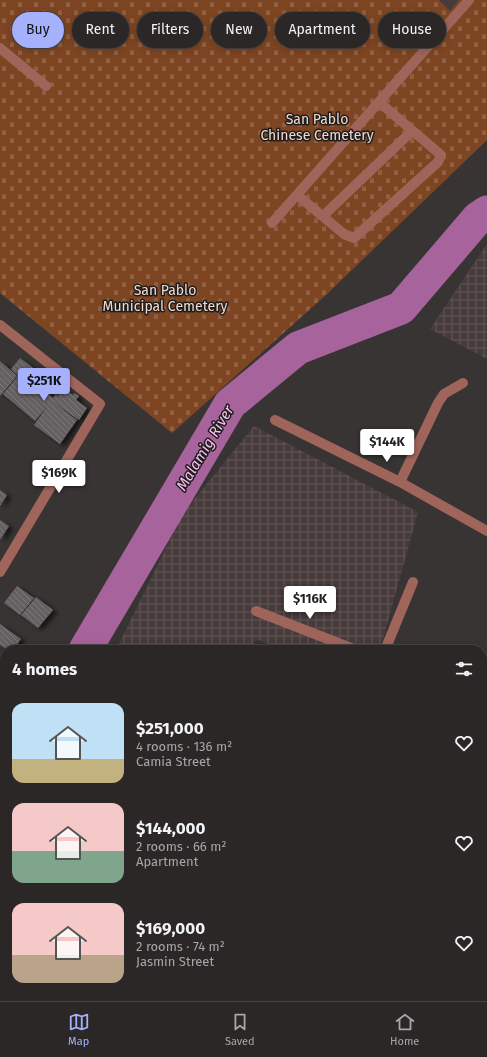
<!DOCTYPE html>
<meta charset="utf-8">
<style>
:root{--surface:#2b2727;--page:#373333;--text:#f1f3f6;--muted:#a6a5a7;--line:#474444;--accent:#a5b1fc}
body{margin:0;font-family:"Fira Sans",sans-serif;background:var(--page);color:var(--text);height:100vh;display:flex;flex-direction:column;font-size:15px;white-space:nowrap}
*{box-sizing:border-box;margin:0}
p{font-size:13px;color:var(--muted)}
.icon{flex:none;width:22px;height:22px;fill:none;stroke:currentColor;stroke-width:2;stroke-linecap:round;stroke-linejoin:round}
.map{position:relative;flex:1;overflow:hidden}
.panel{position:absolute;left:0px;top:645px;width:487px;height:356px;display:flex;flex-direction:column;background:var(--surface);border-radius:16px 16px 0 0;box-shadow:0 2px 10px #0003,0 0 0 1px var(--line)}
.panel>*{flex:none}
.top-card{position:absolute;left:12px;top:12px;width:463px;height:36px;display:flex;gap:8px}
.price{position:absolute;translate:-50% -34px;padding:0 9px;border-radius:4px;background:#fff;color:#222;font-size:13px;line-height:26px;filter:drop-shadow(0 1px 2px #0008)}
.price::after{content:'';position:absolute;left:50%;top:24px;width:12px;height:9px;margin-left:-6px;background:inherit;clip-path:polygon(0 0,100% 0,50% 100%)}
.price.selected{background:var(--accent);color:#111}
ul{padding:0;list-style:none}
li{display:flex;align-items:center;gap:12px;height:100px;padding:0 12px}
li span{display:grid;place-items:center;flex:none;width:112px;height:80px;border-radius:12px;color:#555}
li>.icon{margin-inline-start:auto}
span .icon{width:48px;height:48px;fill:#fffc;stroke-width:1}
li b{font-size:17px}
h2{display:flex;justify-content:space-between;align-items:center;height:48px;padding:0 12px;font-size:17px}
.tag{padding:0 14px;border-radius:18px;background:var(--surface);box-shadow:0 2px 10px #0003,0 0 0 1px var(--line);font-size:14px;line-height:36px}
.tag.selected{background:var(--accent);color:#111}
.dock{display:flex;justify-content:space-around;align-items:center;height:56px;border-top:1px solid var(--line);background:var(--surface);font-size:11px;color:var(--muted)}
.dock a{display:grid;justify-items:center;gap:2px}
.dock .selected{color:var(--accent)}
.map>svg:first-child{display:block}
</style>
<div class="map">
<svg width="487" height="1001" viewBox="0 0 487 1001">
<defs>
<pattern id="industrial-grid" width="8" height="8" patternUnits="userSpaceOnUse"><rect width="8" height="8" fill="#473b3c"/><path d="M0 4h8M4 0v8" fill="none" stroke="#625758"/></pattern>
<pattern id="cemetery-stones" width="16" height="16" patternUnits="userSpaceOnUse"><rect width="16" height="16" fill="#7e4522"/><path d="M2 7V4a2 2 0 0 1 4 0v3zM10 15v-3a2 2 0 0 1 4 0v3z" fill="#906042"/></pattern>
<pattern id="building-back-hatch" width="6" height="6" patternUnits="userSpaceOnUse"><rect width="6" height="6" fill="#656062"/><path d="M-1 5l2 2M0 0l6 6M5-1l2 2" fill="none" stroke="#7b7778"/></pattern>
<filter id="shadow"><feDropShadow dx="4.5" dy="2.5" stdDeviation="2" flood-color="#0009"/></filter>
</defs>
<rect width="100%" height="100%" fill="#393434"/>
<path fill="#473b3c" d="M 439,0 L 459,0 L 450,11 Z
M 0,784 L 5,789 L 5,839 L 0,843 Z"/>
<path fill="url(#industrial-grid)" d="M 487,244 L 487,359 L 430,329 Z
M 254,426 L 418,512 L 380,650 L 285,650 L 255,639 L 253,650 L 116,650 L 183,513 Z"/>
<path fill="url(#cemetery-stones)" d="M 0,0 L 439,0 L 450,11 L 459,0 L 487,0 L 487,140 L 327,294 L 172,433 L 0,293 Z"/>
<g fill="none" stroke-linecap="round" stroke-linejoin="round">
<path stroke="#a7639b" stroke-width="33" d="M 85,650 L 230,404 L 298,348 L 401,308 L 478,218 L 487,212
M 137,1001 L 139,996"/>
</g>
<path fill="url(#building-back-hatch)" filter="url(#shadow)" d="M 20,358 L 44,376 L 41,379 L 49,385 L 46,391 L 53,398 L 56,394 L 58,396 L 64,389 L 73,395 L 74,393 L 79,396 L 76,400 L 87,408 L 79,420 L 51,401 L 77,420 L 60,444 L 34,425 L 48,405 L 35,421 L 3,394 L 18,376 L 11,369 Z
M 0,361 L 17,376 L 0,396 Z
M 0,490 L 7,495 L 0,506 Z
M 0,520 L 9,526 L 0,540 Z
M 17,586 L 34,598 L 20,615 L 4,603 Z
M 36,597 L 53,610 L 38,628 L 21,615 Z
M 0,624 L 21,639 L 13,650 L 8,650 L 0,645 Z
M 486,772 L 487,772 L 487,794 L 482,793 Z
M 0,807 L 5,813 L 5,824 L 0,829 Z"/>
<g fill="none" stroke-linecap="round" stroke-linejoin="round">
<path stroke="#a0655a" stroke-width="10" d="M 0,48 L 46,86
M 297,195 L 344,234 L 354,238 L 438,162 L 441,155 L 379,102
M 323,216 L 412,131
M 272,223 L 469,0
M 0,325 L 100,404 L 0,572
M 275,420 L 400,482 L 487,531
M 400,482 L 438,403 L 444,394 L 463,383
M 256,611 L 356,650
M 385,650 L 413,582
M 482,699 L 487,701
M 482,866 L 487,869"/>
</g>
<g text-anchor="middle" stroke-width="3" stroke-linejoin="round" paint-order="stroke">
<g font-size="14" fill="#f0dace" stroke="#1e1c1c">
<text x="317" y="124">San Pablo<tspan x="317" dy="16">Chinese Cemetery</tspan></text>
<text x="165" y="295">San Pablo<tspan x="165" dy="16">Municipal Cemetery</tspan></text>
</g>
<g font-size="15" font-style="italic" fill="#f9c0ee" stroke="#1e1c1c">
<text transform="translate(205 448) rotate(-59)" y="5">Malamig River</text>
</g>
</g>
</svg>
<b class="price selected" style="left:44px;top:402px">$251K</b>
<b class="price" style="left:387px;top:463px">$144K</b>
<b class="price" style="left:59px;top:494px">$169K</b>
<b class="price" style="left:310px;top:620px">$116K</b>
<div class="top-card">
<a class="tag selected">Buy</a>
<a class="tag">Rent</a>
<a class="tag">Filters</a>
<a class="tag">New</a>
<a class="tag">Apartment</a>
<a class="tag">House</a>
</div>
<section class="panel">
<h2>4 homes<svg class="icon" aria-label="filters" viewBox="0 0 24 24"><path d="M4 7h16M4 17h16"/><circle cx="9" cy="7" r="2"/><circle cx="15" cy="17" r="2"/></svg></h2>
<ul>
<li><span style="background:linear-gradient(#bfe0f5 70%,#c2b280 0)"><svg class="icon" aria-label="home" viewBox="0 0 24 24"><path d="M3 11l9-7 9 7M6 9v11h12V9"/></svg></span><div><b>$251,000</b><p>4 rooms · 136 m²</p><p>Camia Street</p></div><svg class="icon" aria-label="heart" viewBox="0 0 24 24"><path d="M12 20l-8-8c-3-5 5-10 8-4 3-6 11-1 8 4z"/></svg></li>
<li><span style="background:linear-gradient(#f6c9c9 60%,#7fa58c 0)"><svg class="icon" aria-label="home" viewBox="0 0 24 24"><path d="M3 11l9-7 9 7M6 9v11h12V9"/></svg></span><div><b>$144,000</b><p>2 rooms · 66 m²</p><p>Apartment</p></div><svg class="icon" aria-label="heart" viewBox="0 0 24 24"><path d="M12 20l-8-8c-3-5 5-10 8-4 3-6 11-1 8 4z"/></svg></li>
<li><span style="background:linear-gradient(#f6c9c9 65%,#b9a48a 0)"><svg class="icon" aria-label="home" viewBox="0 0 24 24"><path d="M3 11l9-7 9 7M6 9v11h12V9"/></svg></span><div><b>$169,000</b><p>2 rooms · 74 m²</p><p>Jasmin Street</p></div><svg class="icon" aria-label="heart" viewBox="0 0 24 24"><path d="M12 20l-8-8c-3-5 5-10 8-4 3-6 11-1 8 4z"/></svg></li>
</ul>
</section>
</div>
<nav class="dock">
<a class="selected"><svg class="icon" aria-label="map" viewBox="0 0 24 24"><path d="M3 6l6-2 6 2 6-2v14l-6 2-6-2-6 2zM9 4v14M15 6v14"/></svg>Map</a>
<a><svg class="icon" aria-label="saved" viewBox="0 0 24 24"><path d="M7 4h10v16l-5-4-5 4z"/></svg>Saved</a>
<a><svg class="icon" aria-label="home" viewBox="0 0 24 24"><path d="M3 11l9-7 9 7M6 9v11h12V9"/></svg>Home</a>
</nav>
